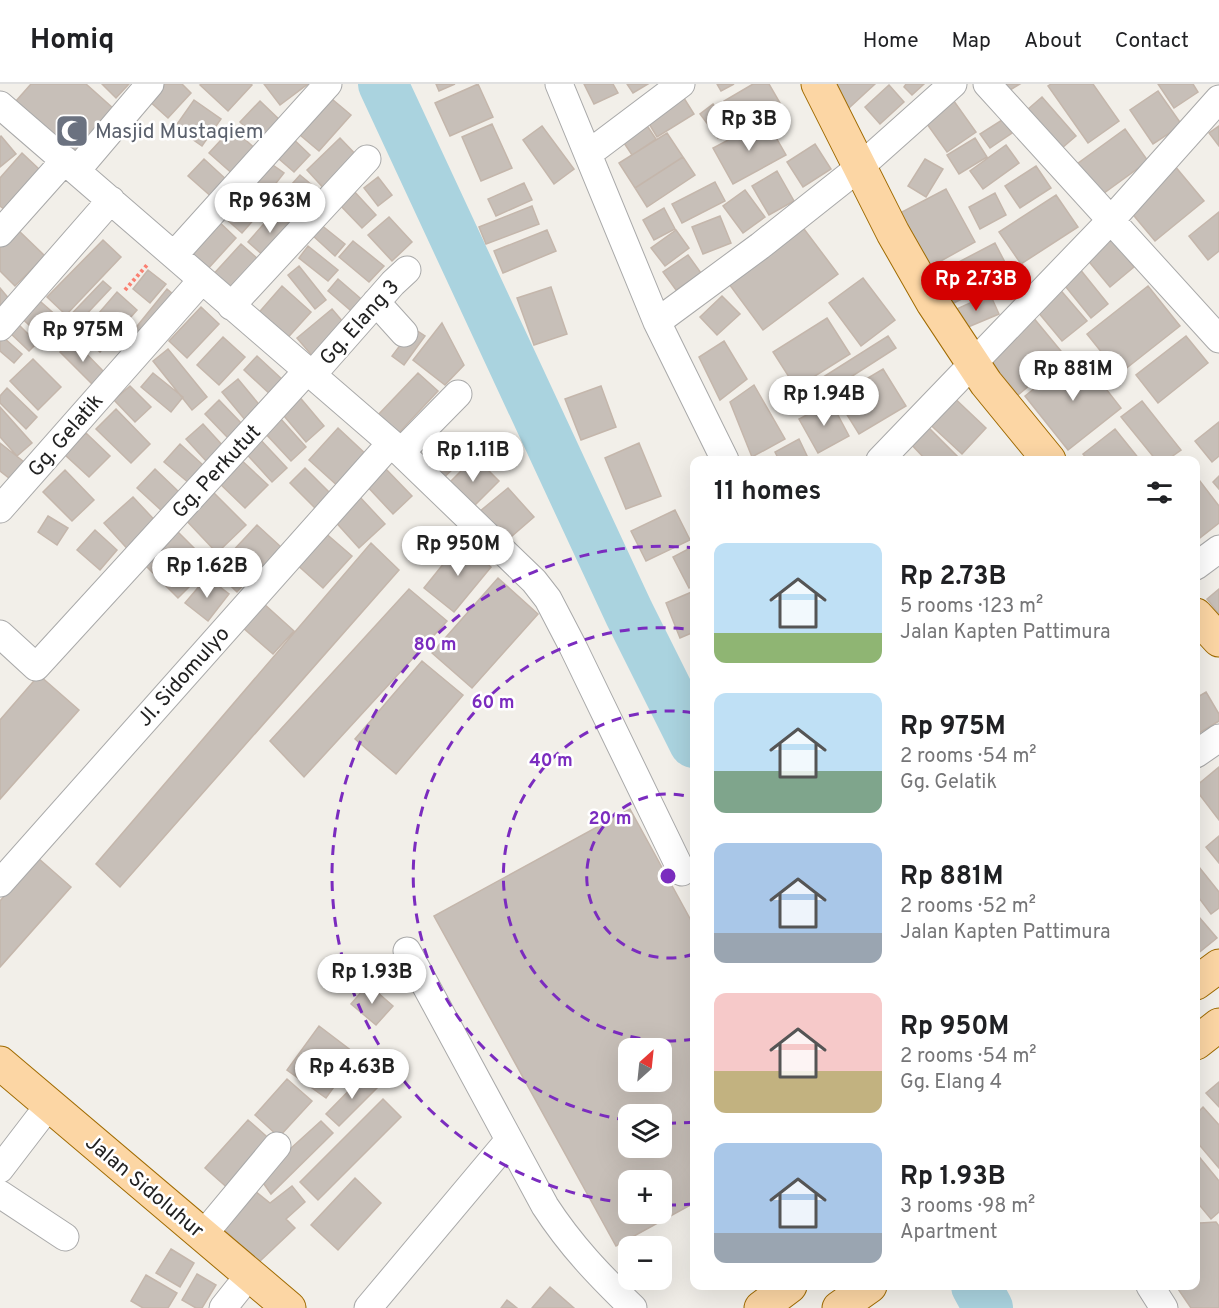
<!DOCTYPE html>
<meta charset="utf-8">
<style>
:root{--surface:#fff;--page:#f2f2f2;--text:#202124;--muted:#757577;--line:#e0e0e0;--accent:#d40000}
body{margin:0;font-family:Overpass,sans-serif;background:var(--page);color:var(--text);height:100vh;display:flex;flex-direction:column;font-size:22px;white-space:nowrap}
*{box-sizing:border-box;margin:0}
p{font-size:20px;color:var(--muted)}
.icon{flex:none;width:33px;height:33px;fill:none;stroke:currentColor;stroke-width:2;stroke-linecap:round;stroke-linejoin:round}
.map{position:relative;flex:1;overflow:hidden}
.panel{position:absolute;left:690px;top:372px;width:510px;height:834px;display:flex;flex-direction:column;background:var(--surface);border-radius:12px;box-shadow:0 6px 24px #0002}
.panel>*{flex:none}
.needle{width:39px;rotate:27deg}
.fabs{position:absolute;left:618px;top:954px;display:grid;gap:12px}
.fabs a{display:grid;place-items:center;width:54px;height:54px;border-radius:12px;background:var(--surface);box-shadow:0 6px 24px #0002;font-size:30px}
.price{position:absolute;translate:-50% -51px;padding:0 14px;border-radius:21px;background:#fff;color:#222;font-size:20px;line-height:39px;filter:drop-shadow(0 2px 3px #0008)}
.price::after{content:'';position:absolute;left:50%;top:36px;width:18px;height:14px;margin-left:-9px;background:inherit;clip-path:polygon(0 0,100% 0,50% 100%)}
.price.current{background:var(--accent);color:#fff}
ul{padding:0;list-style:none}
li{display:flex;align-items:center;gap:18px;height:150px;padding:0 24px}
li span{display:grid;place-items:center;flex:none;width:168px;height:120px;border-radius:12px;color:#555}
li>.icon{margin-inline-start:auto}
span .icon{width:72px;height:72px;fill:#fffc;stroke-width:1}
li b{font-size:26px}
h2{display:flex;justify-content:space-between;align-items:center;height:72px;padding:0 24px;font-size:26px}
header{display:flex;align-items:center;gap:36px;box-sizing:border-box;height:84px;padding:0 30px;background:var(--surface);border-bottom:2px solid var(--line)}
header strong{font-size:28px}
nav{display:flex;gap:33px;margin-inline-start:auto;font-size:21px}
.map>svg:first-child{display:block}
</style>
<header>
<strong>Homiq</strong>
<nav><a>Home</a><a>Map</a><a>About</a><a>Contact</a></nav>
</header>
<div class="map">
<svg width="1219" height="1224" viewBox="0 0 1219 1224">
<rect width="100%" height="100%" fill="#f2efe9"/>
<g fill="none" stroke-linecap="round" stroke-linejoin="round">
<path stroke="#aad3df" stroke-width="50" d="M 383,0 L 629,529 L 694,659
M 976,1202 L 988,1224"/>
</g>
<path fill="#c7bfb8" stroke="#c4b6ab" stroke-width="1.5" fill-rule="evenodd" d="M 31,0 L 86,0 L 114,25 L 75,69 L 16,17 Z
M 102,0 L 129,0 L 116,14 Z
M 161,0 L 182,0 L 191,9 L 168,34 L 147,15 Z
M 202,0 L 251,0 L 252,1 L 228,27 L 200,1 Z
M 264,0 L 308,0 L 280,21 Z
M 436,0 L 455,0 L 439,7 Z
M 478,0 L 493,33 L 450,52 L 435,19 Z
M 584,0 L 613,0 L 618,9 L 594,20 Z
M 627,0 L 648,0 L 633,9 Z
M 717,0 L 734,0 L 721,7 Z
M 753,0 L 769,0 L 780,19 L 739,43 L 724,17 Z
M 826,0 L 875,0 L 849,24 Z
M 906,0 L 924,0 L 912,11 L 904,3 Z
M 1002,0 L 1020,0 L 1007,8 Z
M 1051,0 L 1093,0 L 1119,37 L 1088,59 L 1048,2 Z
M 1158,0 L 1193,0 L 1198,8 L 1174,24 Z
M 889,1 L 904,18 L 880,40 L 865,23 Z
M 1158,7 L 1182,41 L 1153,60 L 1130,26 Z
M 326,10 L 351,31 L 319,67 L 294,46 Z
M 682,11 L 694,30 L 657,53 L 645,33 Z
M 951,13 L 976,48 L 947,68 L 922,33 Z
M 1042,13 L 1076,52 L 1062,64 L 1027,26 Z
M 194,16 L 221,35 L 202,62 L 175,43 Z
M 260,17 L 284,40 L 264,61 L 240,38 Z
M 713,20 L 732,44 L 718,54 L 700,30 Z
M 766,36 L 786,71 L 733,100 L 713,64 Z
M 1002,36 L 1012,49 L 990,64 L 980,50 Z
M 644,37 L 656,55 L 632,71 L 620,53 Z
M 492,40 L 512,84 L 481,97 L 462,53 Z
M 542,42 L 574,85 L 554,100 L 523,56 Z
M 1219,42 L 1219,62 L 1209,49 Z
M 232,44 L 258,67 L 235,92 L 209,69 Z
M 1125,45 L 1148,77 L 1100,112 L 1077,80 Z
M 667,49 L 683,73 L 635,104 L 619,79 Z
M 288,50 L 310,71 L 294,88 L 271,68 Z
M 1,52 L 16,70 L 0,83 L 0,53 Z
M 340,54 L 362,77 L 328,109 L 307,86 Z
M 975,54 L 987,73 L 959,90 L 947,71 Z
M 815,60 L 831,85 L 803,103 L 787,78 Z
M 1006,61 L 1019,79 L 983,105 L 970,87 Z
M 22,69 L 39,85 L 4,125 L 0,122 L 0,94 Z
M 683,73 L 695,91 L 647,123 L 635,104 Z
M 263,74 L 284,89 L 266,112 L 246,96 Z
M 204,75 L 229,98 L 214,115 L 188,92 Z
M 925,75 L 943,85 L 926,113 L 908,102 Z
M 1174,81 L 1204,117 L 1155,157 L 1125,121 Z
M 1036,82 L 1051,104 L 1020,124 L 1005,102 Z
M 777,87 L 794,117 L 769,131 L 752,102 Z
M 300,91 L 324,111 L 299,140 L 275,119 Z
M 378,93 L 392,111 L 378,122 L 364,104 Z
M 715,98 L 725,117 L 682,139 L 672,120 Z
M 524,99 L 532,116 L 496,132 L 488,115 Z
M 240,101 L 265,123 L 242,149 L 217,127 Z
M 352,105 L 376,131 L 362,144 L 337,118 Z
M 946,105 L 975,158 L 930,183 L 900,129 Z
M 745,106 L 765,133 L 743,149 L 723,122 Z
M 995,109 L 1006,131 L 980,145 L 969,123 Z
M 1056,111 L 1078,143 L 1021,180 L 999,148 Z
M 532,122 L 539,140 L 486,160 L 479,143 Z
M 664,124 L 675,145 L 654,156 L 643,136 Z
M 275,127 L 292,142 L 265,173 L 248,158 Z
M 1219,128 L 1219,167 L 1208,176 L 1189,152 Z
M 720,132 L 731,159 L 703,170 L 692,143 Z
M 214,133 L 236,154 L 206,187 L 184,166 Z
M 389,133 L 412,158 L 392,177 L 368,151 Z
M 320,140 L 345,160 L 335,172 L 311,150 Z
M 17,145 L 45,172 L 15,202 L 0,187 L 0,162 Z
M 804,145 L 838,190 L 763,246 L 729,200 Z
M 547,146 L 556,167 L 503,189 L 494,167 Z
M 676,146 L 689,164 L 665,182 L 651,164 Z
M 1111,154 L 1134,183 L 1110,203 L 1086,174 Z
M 103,156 L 121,173 L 66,231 L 47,213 Z
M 353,157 L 384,182 L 369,198 L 339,173 Z
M 995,159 L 1011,190 L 948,222 L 932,192 Z
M 241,160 L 259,176 L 228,210 L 210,194 Z
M 308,162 L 338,186 L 328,197 L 299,174 Z
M 688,171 L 701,189 L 676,206 L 663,188 Z
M 299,182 L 326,216 L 315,225 L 288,191 Z
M 1079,184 L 1108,220 L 1091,234 L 1062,198 Z
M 148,186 L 166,200 L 150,219 L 133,205 Z
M 863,194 L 895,236 L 861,262 L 829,219 Z
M 338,195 L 367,220 L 357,232 L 328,207 Z
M 103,197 L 111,204 L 66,252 L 58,244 Z
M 282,202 L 311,228 L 283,259 L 255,233 Z
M 1057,202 L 1087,237 L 1062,257 L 1033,222 Z
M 1148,202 L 1180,242 L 1119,290 L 1087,250 Z
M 551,203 L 567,250 L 534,261 L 517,214 Z
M 0,204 L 15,222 L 0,234 Z
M 167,205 L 180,216 L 147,257 L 134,246 Z
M 117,208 L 137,226 L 100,268 L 80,251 Z
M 990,210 L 999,230 L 961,246 L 952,227 Z
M 33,211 L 58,233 L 41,252 L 17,230 Z
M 722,212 L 740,230 L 717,251 L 700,233 Z
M 201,223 L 219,240 L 187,274 L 169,257 Z
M 332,225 L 349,245 L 314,274 L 297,254 Z
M 1032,232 L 1065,272 L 1018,311 L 985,271 Z
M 827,234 L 850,270 L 796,304 L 773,268 Z
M 16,238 L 37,259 L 29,267 L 8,247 Z
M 442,239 L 464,281 L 445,301 L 413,276 Z
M 413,244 L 425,252 L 404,281 L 392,272 Z
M 888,252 L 896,264 L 798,327 L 790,314 Z
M 1186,252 L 1208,279 L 1158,319 L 1136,291 Z
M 3,253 L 22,270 L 14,279 L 0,267 L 0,256 Z
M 223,253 L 245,273 L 219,301 L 197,281 Z
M 73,256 L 106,290 L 94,302 L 60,268 Z
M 724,257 L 747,295 L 720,316 L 699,273 Z
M 168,265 L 207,313 L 192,326 L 153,277 Z
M 1078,269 L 1121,324 L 1068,366 L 1025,312 Z
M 257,272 L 285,298 L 272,312 L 244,286 Z
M 33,275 L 61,303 L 38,326 L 10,297 Z
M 883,285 L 906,322 L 859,350 L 836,313 Z
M 153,289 L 183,313 L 171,328 L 141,303 Z
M 418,289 L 438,307 L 397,351 L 377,332 Z
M 238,295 L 262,324 L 246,337 L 222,308 Z
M 754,301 L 785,355 L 752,373 L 730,318 Z
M 130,302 L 151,323 L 135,338 L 114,316 Z
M 601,302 L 616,343 L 581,356 L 565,315 Z
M 7,304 L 37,333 L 26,345 L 0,319 L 0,312 Z
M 948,308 L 986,344 L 962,370 L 923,334 Z
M 297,310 L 324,342 L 306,358 L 279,326 Z
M 219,316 L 243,341 L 228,354 L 205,330 Z
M 1142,317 L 1181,366 L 1167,376 L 1156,376 L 1121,333 Z
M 831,318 L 849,352 L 818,369 L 799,335 Z
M 0,323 L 32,359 L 17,372 L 0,353 Z
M 116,325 L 150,360 L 131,379 L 96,345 Z
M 280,334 L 306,363 L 291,377 L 264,348 Z
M 1219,338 L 1219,372 L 1212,378 L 1195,357 Z
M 924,339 L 958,373 L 954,376 L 926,376 L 908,357 Z
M 203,340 L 224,363 L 207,378 L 186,355 Z
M 338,344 L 369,373 L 340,404 L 309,376 Z
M 1115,345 L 1140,376 L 1088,376 L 1083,370 Z
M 86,349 L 110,372 L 89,393 L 65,371 Z
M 257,352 L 287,384 L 272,398 L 242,365 Z
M 799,355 L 809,376 L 779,376 L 775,368 Z
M 461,357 L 471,368 L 438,399 L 428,389 Z
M 0,359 L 28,381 L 14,398 L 0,387 Z
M 639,359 L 661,412 L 626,425 L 605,374 Z
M 180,360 L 204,382 L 189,399 L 164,378 Z
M 238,373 L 268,401 L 245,424 L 216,396 Z
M 475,373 L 499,397 L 471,425 L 447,401 Z
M 384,383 L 412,412 L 393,430 L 365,400 Z
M 305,384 L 333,412 L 318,427 L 290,399 Z
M 155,385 L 180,409 L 162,427 L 137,404 Z
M 65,386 L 94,416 L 72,437 L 43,408 Z
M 1196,392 L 1219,422 L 1219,439 L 1196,457 Z
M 1219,392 L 1219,405 L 1213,398 Z
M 508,404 L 534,433 L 505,458 L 479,428 Z
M 212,407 L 246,441 L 217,469 L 184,434 Z
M 358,411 L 385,440 L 359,464 L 332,434 Z
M 133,413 L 161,443 L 132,470 L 104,439 Z
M 675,426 L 690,456 L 646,477 L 631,447 Z
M 48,432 L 68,444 L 57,461 L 38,448 Z
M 257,441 L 281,463 L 254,493 L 230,470 Z
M 95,446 L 117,466 L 100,486 L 77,466 Z
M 177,447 L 211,481 L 178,514 L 144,480 Z
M 323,447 L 352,472 L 323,504 L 295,479 Z
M 461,458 L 491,483 L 454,528 L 424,504 Z
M 371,459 L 399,486 L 120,803 L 96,780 Z
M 694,462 L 694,501 L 689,504 L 673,473 Z
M 224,472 L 248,496 L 237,508 L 212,484 Z
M 207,493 L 229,510 L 208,537 L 185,519 Z
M 498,494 L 538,530 L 472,604 L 432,569 Z
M 409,505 L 447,537 L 304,693 L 270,657 Z
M 1219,505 L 1219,530 L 1207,515 Z
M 694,507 L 694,548 L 680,554 L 666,519 Z
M 263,519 L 294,547 L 273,570 L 242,543 Z
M 422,577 L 463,611 L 396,690 L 355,655 Z
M 39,591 L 79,626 L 0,715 L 0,636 Z
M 1206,608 L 1219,630 L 1219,637 L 1196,651 L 1196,614 Z
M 1219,683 L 1219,736 L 1196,706 L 1196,702 Z
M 630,725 L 694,842 L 694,1119 L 616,1162 L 434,832 ZM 628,964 L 662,964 L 662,998 L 628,998 ZM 628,1030 L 662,1030 L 662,1064 L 628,1064 ZM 628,1096 L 662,1096 L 662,1130 L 628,1130 Z
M 1219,752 L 1219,779 L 1206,763 Z
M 38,774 L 71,803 L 0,883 L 0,817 Z
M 1199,783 L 1219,808 L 1219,824 L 1211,830 L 1196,810 L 1196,786 Z
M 1199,833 L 1217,854 L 1196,871 L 1196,836 Z
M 368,900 L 393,922 L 376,941 L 351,920 Z
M 319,942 L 357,971 L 326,1014 L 287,986 Z
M 365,990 L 378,1003 L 339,1042 L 326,1030 Z
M 287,995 L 312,1017 L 279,1053 L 255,1031 Z
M 1219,998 L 1219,1023 L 1206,1009 Z
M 383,1015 L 401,1033 L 318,1116 L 300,1098 Z
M 1203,1023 L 1219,1041 L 1219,1084 L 1196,1057 L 1196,1030 Z
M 248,1036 L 274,1059 L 231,1107 L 205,1084 Z
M 321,1037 L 333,1049 L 271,1110 L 259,1093 Z
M 1196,1069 L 1219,1097 L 1219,1128 L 1211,1135 L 1196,1117 Z
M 355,1094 L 381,1119 L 338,1166 L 311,1141 Z
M 292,1102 L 305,1118 L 286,1135 L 295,1144 L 258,1179 L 219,1140 L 250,1103 L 270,1119 Z
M 1196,1134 L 1200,1139 L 1216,1138 L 1219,1142 L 1219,1224 L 1191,1224 L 1176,1202 L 1196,1202 Z
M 171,1165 L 194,1179 L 180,1203 L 156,1189 Z
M 197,1190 L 216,1201 L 202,1224 L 196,1224 L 182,1216 Z
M 146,1191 L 177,1209 L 168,1224 L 143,1224 L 131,1217 Z
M 550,1203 L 574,1224 L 532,1224 Z
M 507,1216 L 517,1224 L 501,1224 Z"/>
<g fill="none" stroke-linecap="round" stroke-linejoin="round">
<g stroke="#a9a9a9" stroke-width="29">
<path id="minor" d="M 559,0 L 657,238 L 725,376
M 987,0 L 1219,255
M 0,21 L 391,359 L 534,497 L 548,515 L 573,563 L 682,788
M 588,70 L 681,0
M 77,86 L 150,0
M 0,149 L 65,76
M 174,171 L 328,0
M 376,218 L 404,249
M 231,222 L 367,75
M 657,238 L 760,162 L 861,82 L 953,0
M 0,243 L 111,116
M 312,291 L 393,199 L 407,186
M 401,368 L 458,310
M 880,376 L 1111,136 L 1219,15
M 0,425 L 202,196
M 1196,482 L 1219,465
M 0,550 L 36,583 L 307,287
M 1196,670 L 1219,654
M 0,799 L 391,359
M 407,867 L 545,1122 C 571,1162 599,1191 633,1224
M 0,1085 L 49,1021
M 0,1110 L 65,1153
M 203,1151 L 277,1062
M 1150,1202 L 1164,1224
M 223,1224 L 250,1190
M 368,1224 L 509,1056"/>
</g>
<g stroke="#a06b00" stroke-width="35">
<path id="major" d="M 818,0 L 893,149 L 933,219 L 986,299 L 1049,376
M 1196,531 L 1219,556
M 1196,899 L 1219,882
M 1196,959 L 1219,941
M 0,979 L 289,1224
M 761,1224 L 790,1202
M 839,1224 L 870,1202"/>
</g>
<path stroke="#fa8072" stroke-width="4" stroke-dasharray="3 3" stroke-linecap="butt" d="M 125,206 L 147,181"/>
<use href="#minor" stroke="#fff" stroke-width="27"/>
<use href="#major" stroke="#fcd6a4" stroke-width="33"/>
</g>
<g fill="none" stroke="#7b2cbf" stroke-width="3" stroke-dasharray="10 8">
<path d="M694 870A82 82 0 1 1 694 714"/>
<path d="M694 955A165 165 0 1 1 694 629"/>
<path d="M694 1038A247 247 0 0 1 662 1039M627 1036A247 247 0 0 1 694 546"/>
<path d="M694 1120A329 329 0 0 1 662 1121M628 1119A329 329 0 0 1 694 464"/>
</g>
<defs>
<g id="mosque-square" transform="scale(1.725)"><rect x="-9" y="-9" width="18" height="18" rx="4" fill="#6b7280" stroke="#fff"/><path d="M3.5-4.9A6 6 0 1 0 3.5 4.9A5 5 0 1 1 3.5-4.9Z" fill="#fff"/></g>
</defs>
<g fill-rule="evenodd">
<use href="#mosque-square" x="72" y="47"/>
</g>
<g text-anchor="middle" stroke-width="5" stroke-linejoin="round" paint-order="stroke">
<g font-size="21" fill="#5b616d" stroke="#fff" text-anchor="start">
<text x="95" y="54">Masjid Mustaqiem</text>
</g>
<g font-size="21" fill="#222" stroke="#fff">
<text transform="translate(359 238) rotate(-48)" y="7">Gg. Elang 3</text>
<text transform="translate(65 351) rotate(-49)" y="7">Gg. Gelatik</text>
<text transform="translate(216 387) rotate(-47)" y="7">Gg. Perkutut</text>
<text transform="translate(183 592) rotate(-48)" y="7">Jl. Sidomulyo</text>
<text transform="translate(145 1102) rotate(40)" y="7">Jalan Sidoluhur</text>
</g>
</g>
<circle cx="668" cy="792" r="9" fill="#7b2cbf" stroke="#fff" stroke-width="3"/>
<g font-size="18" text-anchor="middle" font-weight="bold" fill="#7b2cbf" stroke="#fff" stroke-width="5" stroke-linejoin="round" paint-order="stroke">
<text x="435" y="566">80 m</text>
<text x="493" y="624">60 m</text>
<text x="551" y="682">40 m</text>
<text x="610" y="740">20 m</text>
</g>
</svg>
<div class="fabs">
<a><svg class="needle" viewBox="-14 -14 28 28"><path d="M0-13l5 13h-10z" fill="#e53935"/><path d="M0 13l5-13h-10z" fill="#757577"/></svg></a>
<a><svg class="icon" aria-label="layers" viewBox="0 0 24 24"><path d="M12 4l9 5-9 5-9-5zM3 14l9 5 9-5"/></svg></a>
<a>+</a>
<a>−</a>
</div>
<b class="price" style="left:749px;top:68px">Rp 3B</b>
<b class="price" style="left:270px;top:150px">Rp 963M</b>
<b class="price current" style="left:976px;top:228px">Rp 2.73B</b>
<b class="price" style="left:83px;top:279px">Rp 975M</b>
<b class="price" style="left:1073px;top:318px">Rp 881M</b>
<b class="price" style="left:824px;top:343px">Rp 1.94B</b>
<b class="price" style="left:473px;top:399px">Rp 1.11B</b>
<b class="price" style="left:458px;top:493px">Rp 950M</b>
<b class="price" style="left:207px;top:515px">Rp 1.62B</b>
<b class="price" style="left:372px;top:921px">Rp 1.93B</b>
<b class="price" style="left:352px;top:1016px">Rp 4.63B</b>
<section class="panel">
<h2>11 homes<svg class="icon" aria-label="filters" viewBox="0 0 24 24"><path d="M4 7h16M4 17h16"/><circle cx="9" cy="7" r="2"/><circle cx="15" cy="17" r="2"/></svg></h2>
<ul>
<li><span style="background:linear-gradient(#bfe0f5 75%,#8fb573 0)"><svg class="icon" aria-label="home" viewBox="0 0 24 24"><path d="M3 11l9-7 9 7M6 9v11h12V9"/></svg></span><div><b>Rp 2.73B</b><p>5 rooms · 123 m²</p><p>Jalan Kapten Pattimura</p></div></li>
<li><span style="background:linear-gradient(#bfe0f5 65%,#7fa58c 0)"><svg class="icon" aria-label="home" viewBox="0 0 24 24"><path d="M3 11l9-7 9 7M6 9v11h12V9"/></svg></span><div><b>Rp 975M</b><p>2 rooms · 54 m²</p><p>Gg. Gelatik</p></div></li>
<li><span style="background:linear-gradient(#a9c7e8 75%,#9aa5b1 0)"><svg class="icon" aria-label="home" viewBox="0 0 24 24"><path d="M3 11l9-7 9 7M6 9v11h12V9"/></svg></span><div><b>Rp 881M</b><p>2 rooms · 52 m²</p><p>Jalan Kapten Pattimura</p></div></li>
<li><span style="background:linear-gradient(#f6c9c9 65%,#c2b280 0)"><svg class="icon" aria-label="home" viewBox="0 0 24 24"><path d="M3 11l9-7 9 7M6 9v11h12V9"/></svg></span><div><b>Rp 950M</b><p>2 rooms · 54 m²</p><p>Gg. Elang 4</p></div></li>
<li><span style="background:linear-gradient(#a9c7e8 75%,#9aa5b1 0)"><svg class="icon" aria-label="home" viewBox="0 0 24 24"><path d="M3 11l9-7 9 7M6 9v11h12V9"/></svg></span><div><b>Rp 1.93B</b><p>3 rooms · 98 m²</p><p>Apartment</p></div></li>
</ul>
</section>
</div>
